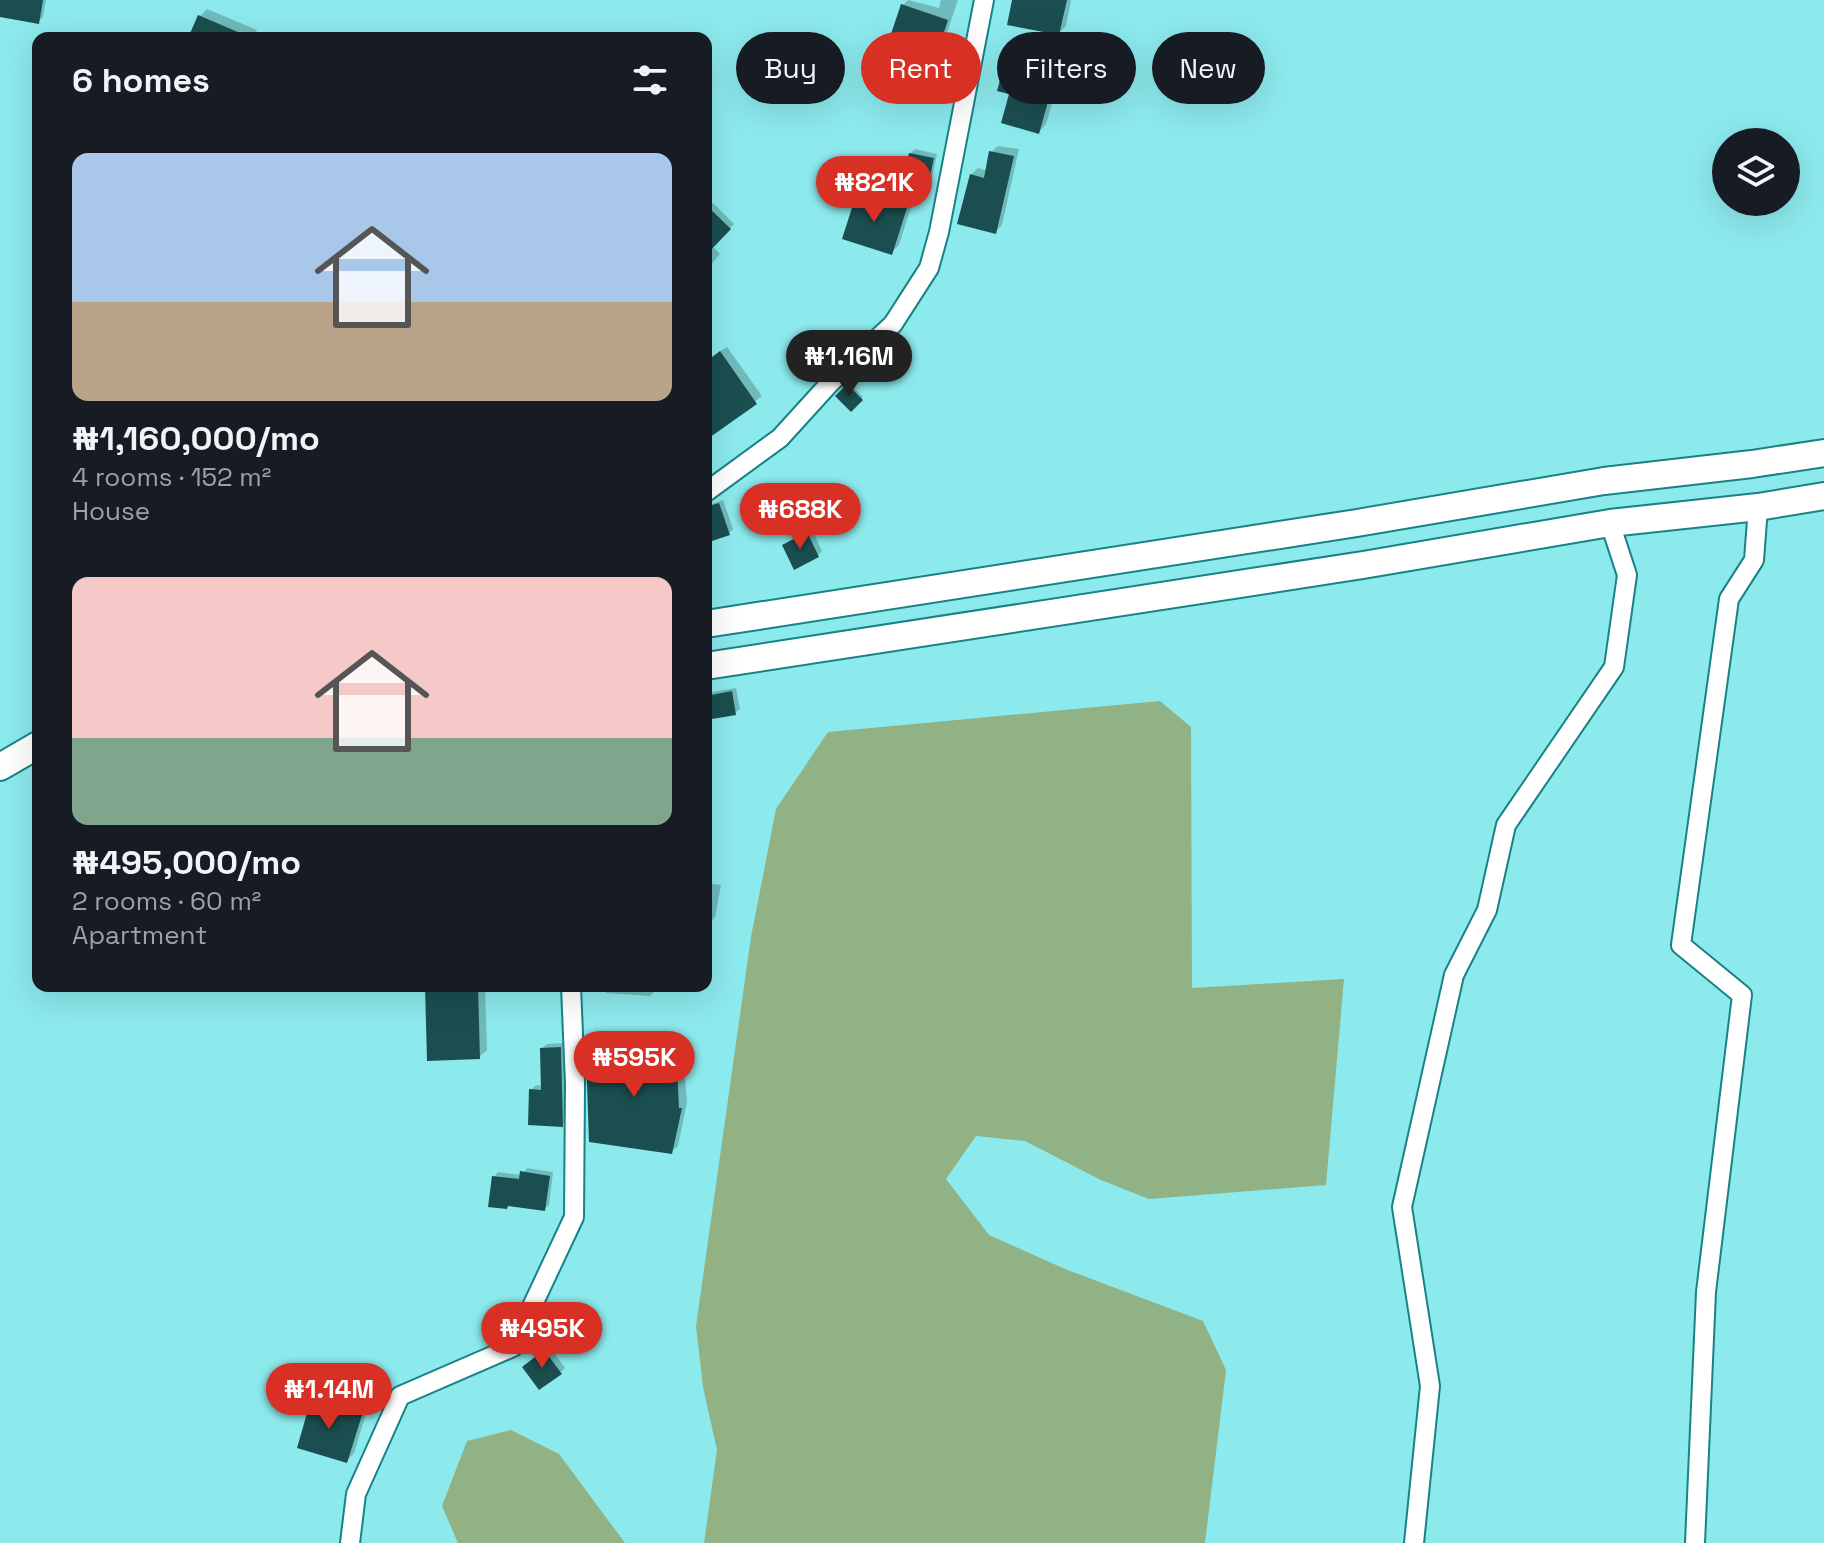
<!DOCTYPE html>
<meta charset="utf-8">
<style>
:root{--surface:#171b24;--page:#20242c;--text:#f1f3f6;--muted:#9ea1a6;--accent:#d93025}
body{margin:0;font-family:"Space Grotesk",sans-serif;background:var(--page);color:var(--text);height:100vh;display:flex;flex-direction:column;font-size:30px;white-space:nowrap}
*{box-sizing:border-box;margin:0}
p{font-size:26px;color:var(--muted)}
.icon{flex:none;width:44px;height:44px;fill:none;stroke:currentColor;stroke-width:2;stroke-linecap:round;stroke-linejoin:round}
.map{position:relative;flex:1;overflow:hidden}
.side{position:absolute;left:32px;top:32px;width:680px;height:960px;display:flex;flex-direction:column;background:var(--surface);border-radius:16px;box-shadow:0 8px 32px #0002}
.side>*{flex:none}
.banner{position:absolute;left:736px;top:32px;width:760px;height:72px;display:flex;gap:16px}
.controls{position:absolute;left:1712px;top:128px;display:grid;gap:16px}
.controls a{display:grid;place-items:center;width:88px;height:88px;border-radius:50%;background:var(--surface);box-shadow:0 8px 32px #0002;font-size:40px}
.price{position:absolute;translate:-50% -68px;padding:0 18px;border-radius:28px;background:var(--accent);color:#fff;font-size:26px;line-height:52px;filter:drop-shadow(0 2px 4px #0008)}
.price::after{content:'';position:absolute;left:50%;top:48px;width:24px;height:18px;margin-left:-12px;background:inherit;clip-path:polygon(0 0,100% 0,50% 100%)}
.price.active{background:#222;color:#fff}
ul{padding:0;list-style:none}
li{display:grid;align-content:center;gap:16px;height:424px;padding:0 40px}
li span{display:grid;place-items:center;height:248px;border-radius:16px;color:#555}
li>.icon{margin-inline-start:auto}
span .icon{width:144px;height:144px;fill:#fffc;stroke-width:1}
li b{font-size:34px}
h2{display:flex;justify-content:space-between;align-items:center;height:96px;padding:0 40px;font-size:34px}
.chip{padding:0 28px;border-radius:36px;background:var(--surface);box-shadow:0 8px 32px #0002;font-size:28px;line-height:72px}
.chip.active{background:var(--accent);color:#fff}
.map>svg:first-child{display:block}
</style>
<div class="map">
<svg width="1824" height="1543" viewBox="0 0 1824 1543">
<rect width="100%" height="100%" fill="#8ce9ec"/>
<path fill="#90b285" d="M 1160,701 L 1191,727 L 1192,988 L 1344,979 L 1326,1185 L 1149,1199 L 1101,1180 L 1025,1141 L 976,1136 L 946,1179 L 989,1235 L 1065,1269 L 1203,1321 L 1226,1370 L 1205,1543 L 704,1543 L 717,1450 L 703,1387 L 696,1326 L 751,937 L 776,809 L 828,732 Z
M 511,1430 L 559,1454 L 625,1543 L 458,1543 L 442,1506 L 467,1441 Z"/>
<path fill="#0003" d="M 0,0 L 46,0 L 43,17 L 38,22 L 0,15 Z
M 908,0 L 939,8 L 941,0 L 958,0 L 937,62 L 930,68 L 903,5 Z
M 1014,0 L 1071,0 L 1066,26 L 1059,33 Z
M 207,9 L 257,30 L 254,38 L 190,38 L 200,16 Z
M 1011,66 L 1059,79 L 1046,124 L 1039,132 L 1011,93 L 1004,74 Z
M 998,146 L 1019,149 L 1002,225 L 995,232 L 971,175 L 978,168 L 988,171 L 991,152 Z
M 915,149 L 937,154 L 930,188 L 925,192 L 910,154 Z
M 866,186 L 913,201 L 899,245 L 891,253 L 859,193 Z
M 713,203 L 734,224 L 712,246 L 720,254 L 706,271 L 706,210 Z
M 727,347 L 762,396 L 706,437 L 706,360 Z
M 850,384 L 863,397 L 851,410 L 838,396 Z
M 723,500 L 733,529 L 729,533 L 706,541 L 706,506 Z
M 812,529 L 822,551 L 818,555 L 784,545 Z
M 736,688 L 740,709 L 735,713 L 706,718 L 706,693 Z
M 706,883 L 721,885 L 715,917 L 709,924 L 706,923 Z
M 427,986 L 485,986 L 487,1050 L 479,1057 Z
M 606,986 L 655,986 L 655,991 L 650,996 L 606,993 Z
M 565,1043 L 566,1121 L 562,1125 L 531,1090 L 536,1085 L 542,1086 L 542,1048 L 547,1044 Z
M 682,1043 L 687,1102 L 678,1146 L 671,1152 L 591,1140 L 588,1055 L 594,1049 L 610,1050 L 614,1047 Z
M 527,1168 L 553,1172 L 549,1205 L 544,1209 L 494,1177 L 498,1172 L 522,1175 Z
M 550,1347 L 565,1368 L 561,1372 L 529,1362 Z
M 321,1393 L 368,1407 L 354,1453 L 347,1461 L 313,1400 Z"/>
<path fill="#1b4e50" d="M 0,0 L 43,0 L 39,24 L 0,17 Z
M 1012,0 L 1067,0 L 1059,35 L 1007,25 Z
M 901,4 L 948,20 L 931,71 L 884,55 Z
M 198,15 L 252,38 L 188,38 Z
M 1002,73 L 1052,87 L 1039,134 L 1001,123 L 1009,94 L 997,91 Z
M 989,151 L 1014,156 L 996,234 L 957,224 L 970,174 L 984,178 Z
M 909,153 L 934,158 L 926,195 L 901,189 Z
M 857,192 L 907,208 L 892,255 L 842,239 Z
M 706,205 L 731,229 L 706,255 Z
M 720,351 L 757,404 L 706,440 L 706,362 Z
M 847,384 L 863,400 L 851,412 L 835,396 Z
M 719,503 L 730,535 L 706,543 L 706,507 Z
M 807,532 L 819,557 L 794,570 L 782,545 Z
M 732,691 L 736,715 L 706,720 L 706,696 Z
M 425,986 L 478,986 L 480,1059 L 427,1061 Z
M 561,1047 L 563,1127 L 528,1125 L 529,1089 L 541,1090 L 540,1048 Z
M 676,1049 L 679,1108 L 682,1108 L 672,1154 L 589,1142 L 586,1054 L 605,1056 L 605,1052 Z
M 520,1171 L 550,1176 L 545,1211 L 508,1206 L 507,1209 L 488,1207 L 492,1176 L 519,1179 Z
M 544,1350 L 562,1374 L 539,1390 L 522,1367 Z
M 311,1399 L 362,1415 L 347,1463 L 297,1448 Z"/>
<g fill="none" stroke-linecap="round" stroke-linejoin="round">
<g stroke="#178386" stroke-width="22">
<path id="minor" d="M 706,492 L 780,438 L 830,383 L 893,324 L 929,268 L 939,232 L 984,0
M 350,1543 L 356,1494 L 400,1396 L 513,1347 L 574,1217 L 575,1083 L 571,986
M 1414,1543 L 1430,1386 L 1402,1207 L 1454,975 L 1487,910 L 1506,825 L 1614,667 L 1627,575 L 1610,523
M 1695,1543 L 1706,1292 L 1742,995 L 1681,945 L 1729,599 L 1754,560 L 1758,507"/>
</g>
<g stroke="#178386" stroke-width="30">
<path id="secondary" d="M 706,624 L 1357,523 L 1604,481 L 1752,464 L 1824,453
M 706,666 L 1363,565 L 1610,523 L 1758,507 L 1824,496
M 0,767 L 38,745"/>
</g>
<use href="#minor" stroke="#fff" stroke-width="18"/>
<use href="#secondary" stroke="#fff" stroke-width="26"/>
</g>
</svg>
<div class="controls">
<a><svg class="icon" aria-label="layers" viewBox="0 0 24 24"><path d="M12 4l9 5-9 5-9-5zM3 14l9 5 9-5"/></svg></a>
</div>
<b class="price" style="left:874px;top:224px">₦821K</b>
<b class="price active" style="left:849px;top:398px">₦1.16M</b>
<b class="price" style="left:800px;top:551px">₦688K</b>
<b class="price" style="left:634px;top:1099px">₦595K</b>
<b class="price" style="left:542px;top:1370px">₦495K</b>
<b class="price" style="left:329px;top:1431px">₦1.14M</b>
<div class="banner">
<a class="chip">Buy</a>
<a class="chip active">Rent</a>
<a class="chip">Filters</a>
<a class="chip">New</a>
</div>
<section class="side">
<h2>6 homes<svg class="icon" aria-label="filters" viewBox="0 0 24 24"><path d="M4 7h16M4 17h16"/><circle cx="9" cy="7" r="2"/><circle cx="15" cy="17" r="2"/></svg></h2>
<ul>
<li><span style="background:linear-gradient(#a9c7e8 60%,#b9a48a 0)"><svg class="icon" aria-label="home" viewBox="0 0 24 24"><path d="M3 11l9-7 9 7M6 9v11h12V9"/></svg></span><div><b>₦1,160,000/mo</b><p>4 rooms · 152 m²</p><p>House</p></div></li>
<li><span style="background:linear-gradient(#f6c9c9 65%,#7fa58c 0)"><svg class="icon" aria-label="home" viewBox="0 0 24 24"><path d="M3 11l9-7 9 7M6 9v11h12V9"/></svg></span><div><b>₦495,000/mo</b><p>2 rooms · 60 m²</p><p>Apartment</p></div></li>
</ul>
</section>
</div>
